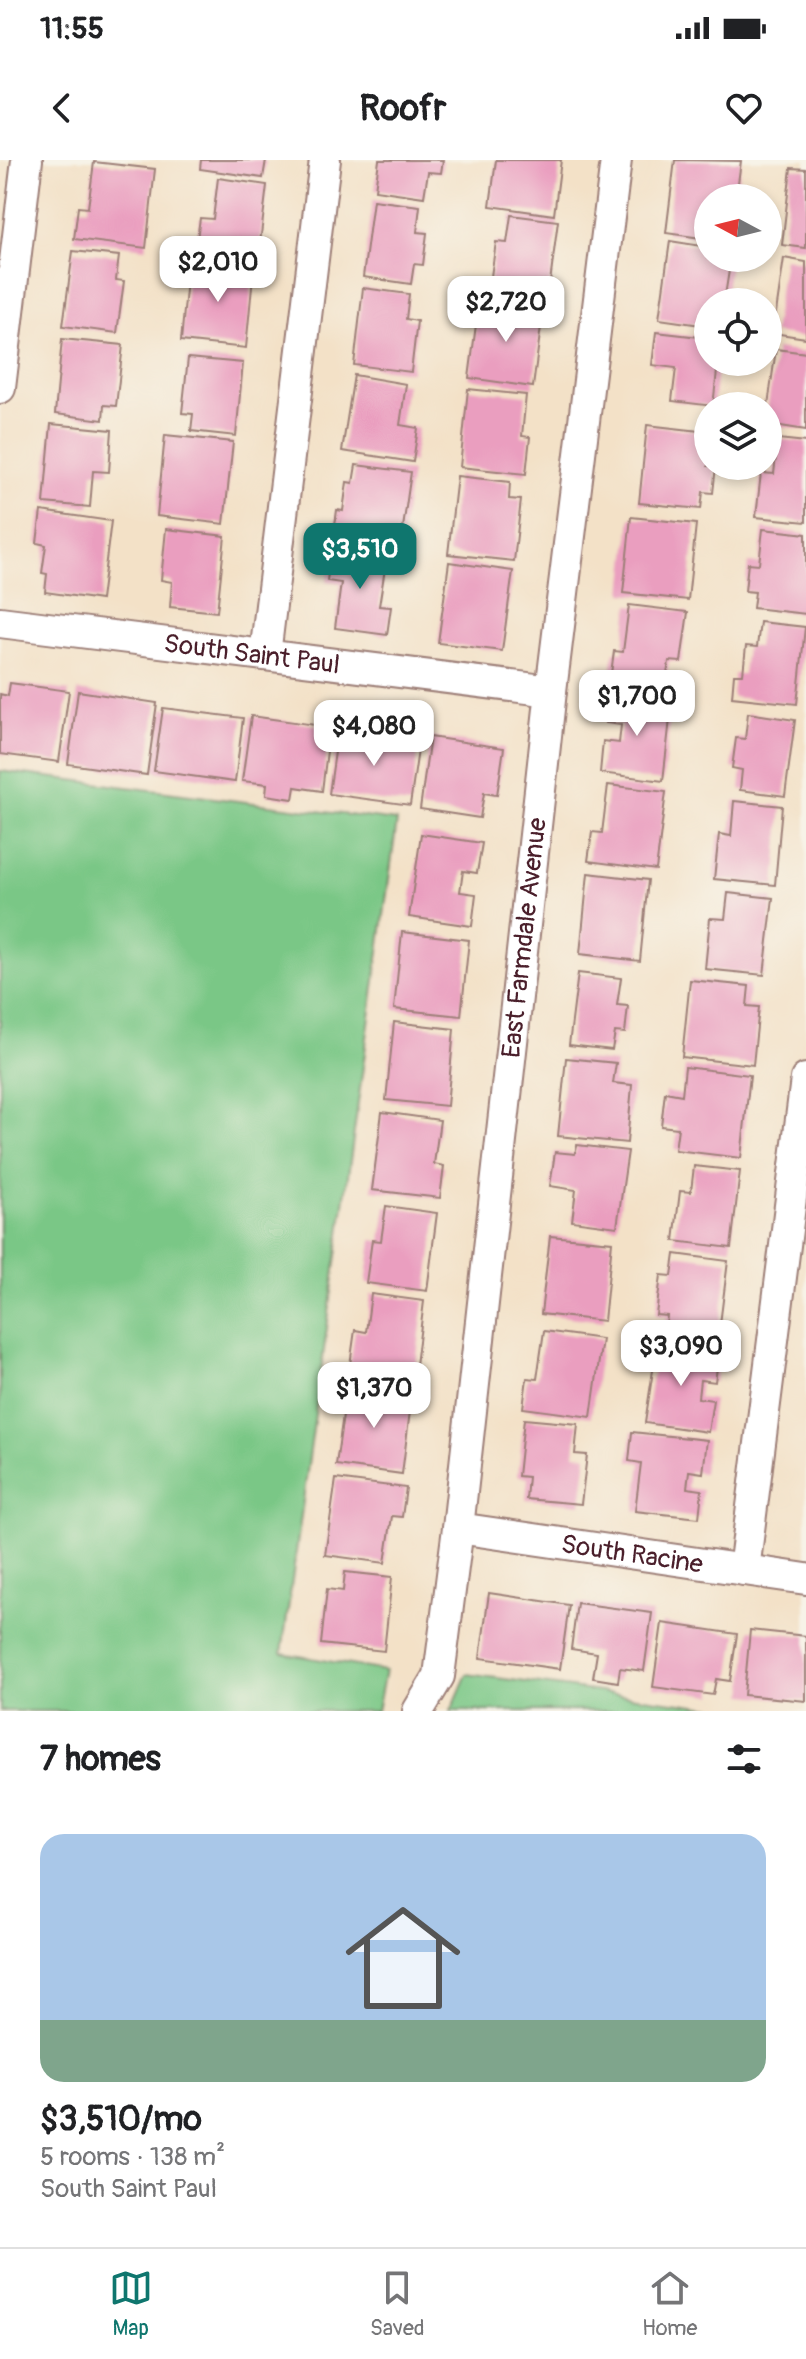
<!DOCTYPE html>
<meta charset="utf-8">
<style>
:root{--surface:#fff;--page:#f6f6f6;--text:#202124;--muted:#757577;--line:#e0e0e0;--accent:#0f766e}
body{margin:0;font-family:Pangolin,sans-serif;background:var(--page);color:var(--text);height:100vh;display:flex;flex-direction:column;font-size:30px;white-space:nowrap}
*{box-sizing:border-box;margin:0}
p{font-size:26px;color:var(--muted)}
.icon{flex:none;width:44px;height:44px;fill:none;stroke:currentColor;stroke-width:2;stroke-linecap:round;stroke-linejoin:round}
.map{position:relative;height:1551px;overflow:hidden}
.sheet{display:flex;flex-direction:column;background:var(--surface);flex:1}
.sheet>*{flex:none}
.needle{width:52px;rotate:277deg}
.tools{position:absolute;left:694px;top:24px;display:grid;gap:16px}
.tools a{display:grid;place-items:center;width:88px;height:88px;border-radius:50%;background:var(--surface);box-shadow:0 4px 12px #0003;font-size:40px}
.price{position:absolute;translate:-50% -68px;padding:0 18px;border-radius:16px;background:#fff;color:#222;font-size:26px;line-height:52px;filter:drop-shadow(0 2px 4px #0008)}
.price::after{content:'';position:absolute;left:50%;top:48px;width:24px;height:18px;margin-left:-12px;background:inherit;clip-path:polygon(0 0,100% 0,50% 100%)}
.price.active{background:var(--accent);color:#fff}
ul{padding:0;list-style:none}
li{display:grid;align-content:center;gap:16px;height:424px;padding:0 40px}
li+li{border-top:2px solid var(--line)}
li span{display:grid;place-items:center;height:248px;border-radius:24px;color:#555}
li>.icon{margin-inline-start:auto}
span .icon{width:144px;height:144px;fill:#fffc;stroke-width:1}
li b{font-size:34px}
h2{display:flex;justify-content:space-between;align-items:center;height:96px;padding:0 40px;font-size:34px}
.status{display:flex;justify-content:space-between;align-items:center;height:56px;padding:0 40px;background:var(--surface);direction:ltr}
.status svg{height:22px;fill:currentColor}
header{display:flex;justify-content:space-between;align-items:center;height:104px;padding:0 40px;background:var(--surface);font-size:36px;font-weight:700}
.menu{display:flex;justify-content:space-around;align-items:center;height:112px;border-top:2px solid var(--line);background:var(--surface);font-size:22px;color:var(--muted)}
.menu a{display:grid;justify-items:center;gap:4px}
.menu .active{color:var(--accent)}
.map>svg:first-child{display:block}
</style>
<div class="status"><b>11:55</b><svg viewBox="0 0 49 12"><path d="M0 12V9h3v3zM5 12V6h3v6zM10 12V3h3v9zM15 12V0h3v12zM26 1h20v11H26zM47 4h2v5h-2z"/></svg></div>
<header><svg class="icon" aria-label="back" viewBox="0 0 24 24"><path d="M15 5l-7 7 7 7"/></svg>Roofr<svg class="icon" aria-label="heart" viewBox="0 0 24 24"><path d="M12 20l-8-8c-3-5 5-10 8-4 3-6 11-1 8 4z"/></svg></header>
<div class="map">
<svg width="806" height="1551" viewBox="0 0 806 1551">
<rect width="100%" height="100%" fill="#f7f3e8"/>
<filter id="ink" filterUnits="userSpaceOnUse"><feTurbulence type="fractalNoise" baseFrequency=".0125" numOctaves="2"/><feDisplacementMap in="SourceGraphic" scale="16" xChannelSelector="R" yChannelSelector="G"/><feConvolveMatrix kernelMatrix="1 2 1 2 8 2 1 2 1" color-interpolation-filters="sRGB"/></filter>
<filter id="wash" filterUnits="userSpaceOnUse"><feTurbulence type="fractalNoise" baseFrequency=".006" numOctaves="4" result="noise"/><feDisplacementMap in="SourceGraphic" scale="32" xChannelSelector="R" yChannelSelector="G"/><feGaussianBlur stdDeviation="1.8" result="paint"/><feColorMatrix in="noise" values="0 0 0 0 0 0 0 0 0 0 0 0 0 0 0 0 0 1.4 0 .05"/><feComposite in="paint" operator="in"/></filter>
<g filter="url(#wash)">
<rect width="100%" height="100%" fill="#f3e1c7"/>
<path fill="#7ac786" stroke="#627358" stroke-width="2" d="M 0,611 L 397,661 L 282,1493 L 385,1511 L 377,1551 L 0,1551 Z
M 467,1514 L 739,1551 L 451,1551 Z"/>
<g id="blocks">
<path fill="#ea9ebf" d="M 201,0 L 266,0 L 263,18 L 200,9 Z
M 379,0 L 443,0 L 441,13 L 428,12 L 424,37 L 375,30 Z
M 496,0 L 561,0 L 554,55 L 490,46 Z
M 675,0 L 741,1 L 736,38 L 708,38 L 708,79 L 666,73 Z
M 94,2 L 155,9 L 146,88 L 74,79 L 78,47 L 88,48 Z
M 791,8 L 806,9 L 806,88 L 782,85 Z
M 218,18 L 267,25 L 258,100 L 195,92 L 200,58 L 213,59 Z
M 373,40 L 420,46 L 417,72 L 427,73 L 423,105 L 414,104 L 411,124 L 363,117 Z
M 511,55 L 558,61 L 548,138 L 489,130 L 496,82 L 507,83 Z
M 670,81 L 708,87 L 708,98 L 731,98 L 724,142 L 708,142 L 708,166 L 659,159 Z
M 73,91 L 119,96 L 116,120 L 124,121 L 117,173 L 63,166 Z
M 784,98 L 806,102 L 806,178 L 773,173 Z
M 189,99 L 254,106 L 246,188 L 181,181 Z
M 363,128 L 409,134 L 406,159 L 417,161 L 411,212 L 354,205 Z
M 479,142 L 543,151 L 533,227 L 469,218 Z
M 656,172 L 708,178 L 708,202 L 718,202 L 713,246 L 672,241 L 676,208 L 652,205 Z
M 62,179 L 123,185 L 116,246 L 104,245 L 103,260 L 55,254 Z
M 776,189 L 806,193 L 806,270 L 768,264 L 768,245 Z
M 188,198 L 243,203 L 236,276 L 191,271 L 193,254 L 182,253 Z
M 354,215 L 406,224 L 400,265 L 418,268 L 413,302 L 342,291 Z
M 468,229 L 526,235 L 522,276 L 530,277 L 526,314 L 460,307 Z
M 51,264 L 112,270 L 109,312 L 93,311 L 90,347 L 44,343 Z
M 647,265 L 708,272 L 708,306 L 716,306 L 713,333 L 703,332 L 701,349 L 639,343 Z
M 165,275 L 233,282 L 224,364 L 157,356 Z
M 778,279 L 806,282 L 806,362 L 756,357 L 761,313 L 774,314 Z
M 356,305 L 411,312 L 400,389 L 333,380 L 337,350 L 343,351 L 347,322 L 353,323 Z
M 457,316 L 510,322 L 509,339 L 521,340 L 514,401 L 448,394 Z
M 41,351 L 111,361 L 101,440 L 45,432 L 47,414 L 42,413 L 46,385 L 37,383 Z
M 631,357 L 696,364 L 688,440 L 623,433 Z
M 166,369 L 225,376 L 217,452 L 170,447 L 172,422 L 161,420 Z
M 763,369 L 806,374 L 806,454 L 753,448 L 755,432 L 745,431 L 748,403 L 759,404 Z
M 331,389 L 387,396 L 379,446 L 391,447 L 387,475 L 335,468 L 341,423 L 327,421 Z
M 449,402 L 513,411 L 502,491 L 438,483 Z
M 629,445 L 688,452 L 681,502 L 669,501 L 665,529 L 610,521 L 614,491 L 623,492 Z
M 760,462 L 805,467 L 797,544 L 732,537 L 734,514 L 743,514 L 746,486 L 757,487 Z
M 10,523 L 69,531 L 59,602 L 0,594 L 0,534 L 8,536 Z
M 78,531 L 157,543 L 147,615 L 68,604 Z
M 609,534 L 672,541 L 663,621 L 600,613 L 603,581 L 619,583 L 621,565 L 606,563 Z
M 163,548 L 243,558 L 235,622 L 154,611 Z
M 748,553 L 795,560 L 785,636 L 740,630 L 742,610 L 732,608 L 736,578 L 745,579 Z
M 251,556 L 330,567 L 322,631 L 295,627 L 293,639 L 266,635 L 267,624 L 242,621 Z
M 338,571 L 419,583 L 410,645 L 329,634 Z
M 430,577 L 504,588 L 497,635 L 484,633 L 480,658 L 420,649 Z
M 608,625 L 666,632 L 656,710 L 588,701 L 592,672 L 602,673 Z
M 734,641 L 782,646 L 775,725 L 714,719 L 719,674 L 731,676 Z
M 421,674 L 482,683 L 477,713 L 463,711 L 460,732 L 476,734 L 472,766 L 409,757 Z
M 588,713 L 648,720 L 640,801 L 580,794 Z
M 728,733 L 773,738 L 764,815 L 705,809 L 710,758 L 725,759 Z
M 402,772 L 469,780 L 461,856 L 394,849 Z
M 578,813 L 621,818 L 617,845 L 628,846 L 625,873 L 615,872 L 612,890 L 569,885 Z
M 690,820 L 749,826 L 747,846 L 759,847 L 753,905 L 682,897 Z
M 394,862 L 454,869 L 447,946 L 386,940 Z
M 566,898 L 616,903 L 613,923 L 632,925 L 627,983 L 558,976 Z
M 685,907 L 750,915 L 741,998 L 675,990 L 678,968 L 661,966 L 665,932 L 682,935 Z
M 382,952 L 440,960 L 434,1004 L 444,1006 L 440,1038 L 372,1030 Z
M 577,985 L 628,991 L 617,1067 L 572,1061 L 576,1030 L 550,1026 L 555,992 L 575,994 Z
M 694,1006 L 740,1011 L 731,1088 L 674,1081 L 680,1031 L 691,1032 Z
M 386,1046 L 437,1053 L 427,1131 L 366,1123 L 372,1080 L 381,1081 Z
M 550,1076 L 612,1082 L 604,1161 L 541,1154 Z
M 675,1094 L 728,1101 L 718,1180 L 665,1173 L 667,1156 L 656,1155 L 661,1115 L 672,1116 Z
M 371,1134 L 424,1141 L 414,1221 L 349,1212 L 355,1170 L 366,1172 Z
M 544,1171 L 602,1179 L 591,1257 L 523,1248 L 527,1218 L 537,1219 Z
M 657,1184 L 719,1193 L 715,1222 L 700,1220 L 698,1238 L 713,1240 L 708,1272 L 645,1263 Z
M 347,1226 L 412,1235 L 402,1314 L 336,1305 Z
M 524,1259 L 578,1264 L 575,1294 L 587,1295 L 581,1344 L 526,1339 L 528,1317 L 518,1316 Z
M 632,1272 L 707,1280 L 703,1313 L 689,1311 L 687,1328 L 702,1330 L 699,1358 L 635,1351 L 641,1303 L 629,1301 Z
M 336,1319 L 406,1328 L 402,1357 L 392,1356 L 385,1403 L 325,1395 Z
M 345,1412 L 392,1417 L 384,1491 L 321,1484 L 327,1429 L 343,1431 Z
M 489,1433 L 569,1445 L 560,1509 L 480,1498 Z
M 577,1443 L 652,1453 L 644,1511 L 620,1508 L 618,1522 L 593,1518 L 597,1493 L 571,1489 Z
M 662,1463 L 737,1474 L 730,1521 L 716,1519 L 713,1535 L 653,1527 Z
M 750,1470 L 806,1476 L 806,1541 L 744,1535 Z"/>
</g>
</g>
<g filter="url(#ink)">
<use href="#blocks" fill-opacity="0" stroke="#9e8079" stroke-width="2"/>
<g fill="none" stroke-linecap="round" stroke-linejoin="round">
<g stroke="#9e8079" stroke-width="34">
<g id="street">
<path d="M 0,228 L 27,0"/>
<path id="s1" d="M 0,462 L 551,531"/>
<path d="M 265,495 L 325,0"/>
<path id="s2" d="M 458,1368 L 806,1419"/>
<path d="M 744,1410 L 806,919"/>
<path id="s3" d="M 418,1551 L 439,1516 L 458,1368 L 551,531 L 616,0"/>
</g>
</g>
<use href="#street" stroke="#fff" stroke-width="30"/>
</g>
</g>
<g text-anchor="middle" stroke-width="6" stroke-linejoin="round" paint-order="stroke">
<g font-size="26" fill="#4a1f2b" stroke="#f7f3e8">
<text dy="9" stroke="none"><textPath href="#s1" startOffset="254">South Saint Paul</textPath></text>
<text dy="9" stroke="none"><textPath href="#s3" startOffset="784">East Farmdale Avenue</textPath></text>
<text dy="9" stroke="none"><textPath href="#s2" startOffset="176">South Racine</textPath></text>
</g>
</g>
</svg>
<div class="tools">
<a><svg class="needle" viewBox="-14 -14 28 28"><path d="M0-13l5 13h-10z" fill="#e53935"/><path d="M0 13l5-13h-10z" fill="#757577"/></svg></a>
<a><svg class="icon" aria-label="locate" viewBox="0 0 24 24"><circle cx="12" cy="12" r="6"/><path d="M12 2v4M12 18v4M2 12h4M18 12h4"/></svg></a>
<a><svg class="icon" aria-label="layers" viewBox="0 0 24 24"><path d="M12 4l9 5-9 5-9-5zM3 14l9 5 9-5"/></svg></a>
</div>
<b class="price" style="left:218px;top:144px">$2,010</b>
<b class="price" style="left:506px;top:184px">$2,720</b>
<b class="price active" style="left:360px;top:431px">$3,510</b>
<b class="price" style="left:637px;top:578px">$1,700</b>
<b class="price" style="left:374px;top:608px">$4,080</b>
<b class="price" style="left:681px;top:1228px">$3,090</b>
<b class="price" style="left:374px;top:1270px">$1,370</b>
</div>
<section class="sheet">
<h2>7 homes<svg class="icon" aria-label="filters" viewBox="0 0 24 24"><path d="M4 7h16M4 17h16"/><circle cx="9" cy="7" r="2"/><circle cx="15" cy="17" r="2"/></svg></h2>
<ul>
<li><span style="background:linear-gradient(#a9c7e8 75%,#7fa58c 0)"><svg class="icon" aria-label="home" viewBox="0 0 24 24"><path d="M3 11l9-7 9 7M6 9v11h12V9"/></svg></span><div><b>$3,510/mo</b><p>5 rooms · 138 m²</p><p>South Saint Paul</p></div></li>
</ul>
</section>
<nav class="menu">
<a class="active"><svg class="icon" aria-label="map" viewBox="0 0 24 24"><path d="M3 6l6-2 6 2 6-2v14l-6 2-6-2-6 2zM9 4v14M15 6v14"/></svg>Map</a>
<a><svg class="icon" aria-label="saved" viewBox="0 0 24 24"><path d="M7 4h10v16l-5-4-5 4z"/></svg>Saved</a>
<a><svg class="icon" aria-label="home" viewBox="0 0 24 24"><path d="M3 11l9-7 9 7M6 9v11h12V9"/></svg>Home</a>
</nav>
